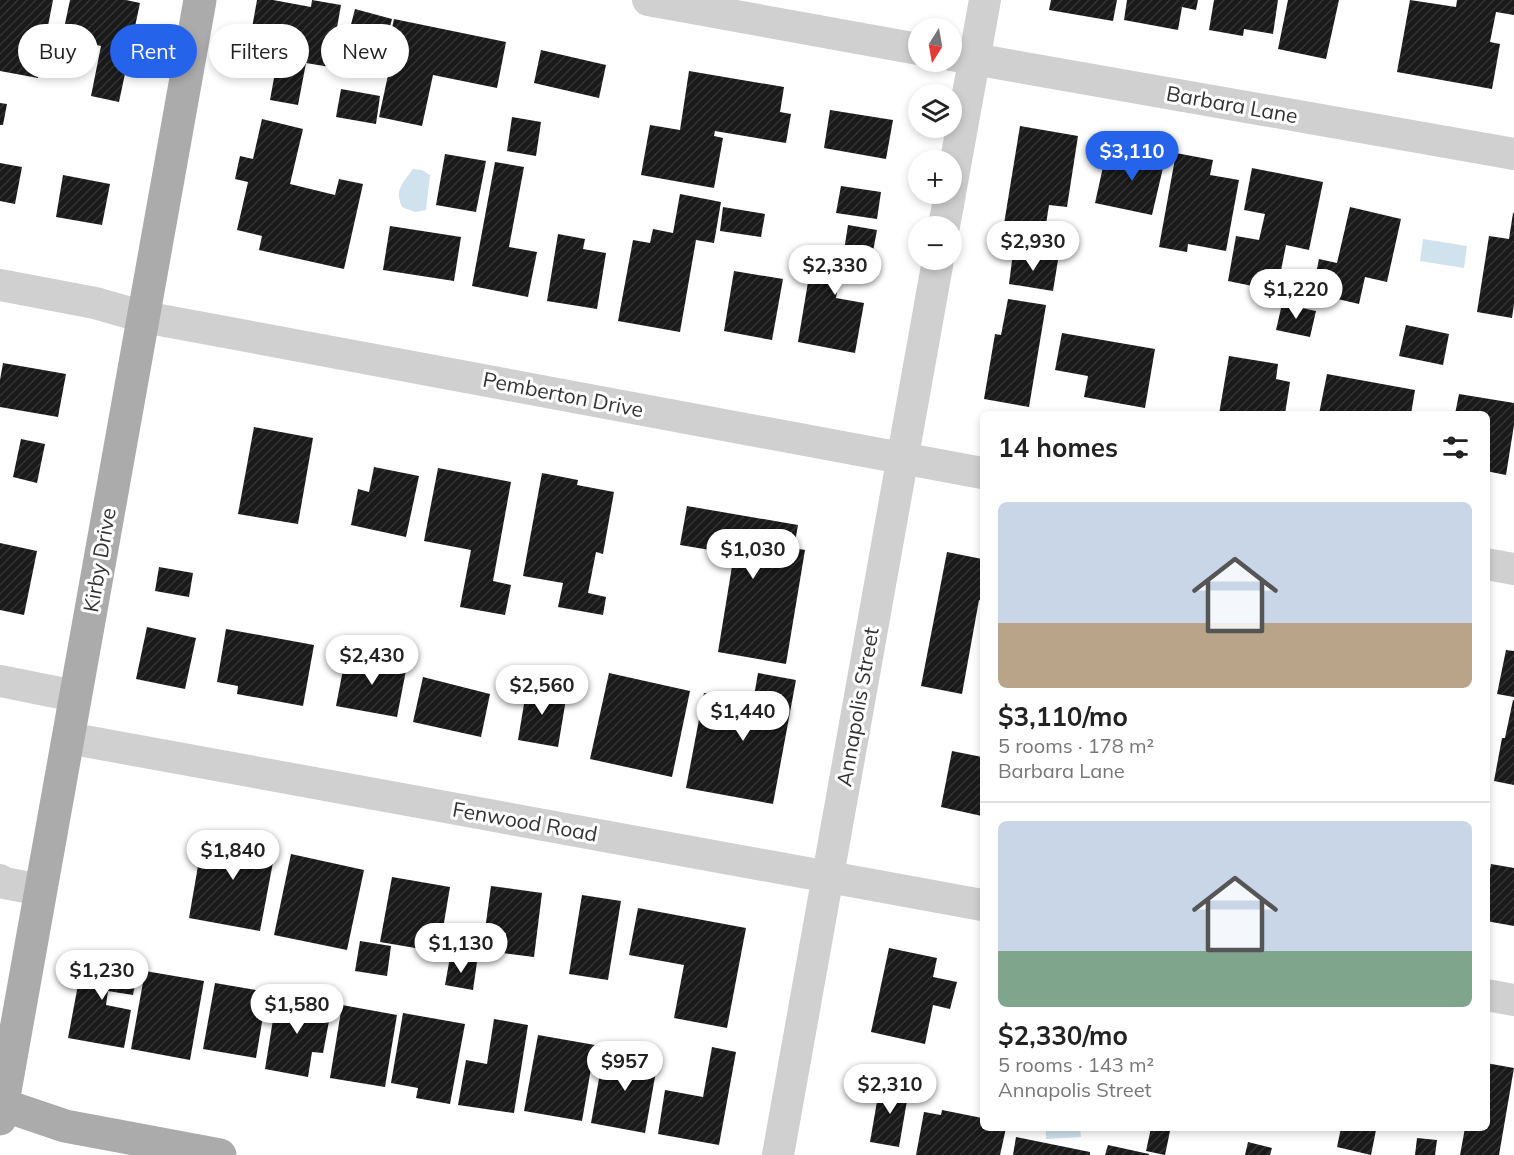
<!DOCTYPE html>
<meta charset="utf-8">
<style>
:root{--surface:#fff;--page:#f6f6f6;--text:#222;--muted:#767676;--line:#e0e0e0;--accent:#2563eb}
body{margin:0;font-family:Mulish,sans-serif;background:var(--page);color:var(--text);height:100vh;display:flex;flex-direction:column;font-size:22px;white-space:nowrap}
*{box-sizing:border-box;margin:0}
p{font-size:20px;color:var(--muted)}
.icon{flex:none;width:33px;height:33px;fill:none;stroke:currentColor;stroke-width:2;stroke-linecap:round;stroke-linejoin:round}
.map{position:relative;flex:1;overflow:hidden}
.side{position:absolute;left:980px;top:411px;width:510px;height:720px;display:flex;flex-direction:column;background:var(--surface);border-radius:9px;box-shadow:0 3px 9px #0003}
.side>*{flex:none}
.guide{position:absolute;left:18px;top:24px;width:570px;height:54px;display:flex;gap:12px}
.needle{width:39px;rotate:191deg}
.tools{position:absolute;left:908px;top:18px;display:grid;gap:12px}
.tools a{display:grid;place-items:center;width:54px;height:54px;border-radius:50%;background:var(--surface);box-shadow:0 3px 9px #0003;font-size:30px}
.price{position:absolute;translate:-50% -51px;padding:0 14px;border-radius:21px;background:#fff;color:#222;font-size:20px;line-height:39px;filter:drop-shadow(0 2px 3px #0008)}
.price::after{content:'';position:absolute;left:50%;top:36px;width:18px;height:14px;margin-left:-9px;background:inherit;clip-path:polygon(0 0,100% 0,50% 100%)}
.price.active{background:var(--accent);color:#fff}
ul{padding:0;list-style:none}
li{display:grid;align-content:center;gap:12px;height:318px;padding:0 18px}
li+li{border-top:2px solid var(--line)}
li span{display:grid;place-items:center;height:186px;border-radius:9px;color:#555}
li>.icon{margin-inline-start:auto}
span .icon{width:108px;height:108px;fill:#fffc;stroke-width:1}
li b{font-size:26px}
h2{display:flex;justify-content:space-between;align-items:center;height:72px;padding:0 18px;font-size:26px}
.chip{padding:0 21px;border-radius:27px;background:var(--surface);box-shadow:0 3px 9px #0003;font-size:21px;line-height:54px}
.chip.active{background:var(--accent);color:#fff}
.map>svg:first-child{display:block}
</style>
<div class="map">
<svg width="1514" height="1155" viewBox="0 0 1514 1155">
<defs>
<pattern id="building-hatch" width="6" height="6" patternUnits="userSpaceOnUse" patternTransform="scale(1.5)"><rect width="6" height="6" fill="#1a1a1a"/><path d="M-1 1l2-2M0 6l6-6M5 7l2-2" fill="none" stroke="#333"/></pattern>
</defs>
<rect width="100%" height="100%" fill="#fff"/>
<path fill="#cfe2ee" d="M 413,169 L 422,170 L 430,175 L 426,210 L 415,212 L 402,207 C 394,190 403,183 413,169 Z
M 1423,239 L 1467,246 L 1464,268 L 1420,261 Z
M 1046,1128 L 1080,1128 L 1081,1137 L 1046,1139 Z"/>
<path fill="url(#building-hatch)" d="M 0,0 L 53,0 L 38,78 L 0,71 Z
M 70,0 L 126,0 L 140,3 L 119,102 L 91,96 L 101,46 L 62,38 Z
M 257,0 L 273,0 L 311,7 L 312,0 L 341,5 L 330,67 L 306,63 L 298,105 L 270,100 L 274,78 L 244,73 Z
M 1051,0 L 1117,0 L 1113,21 L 1049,10 Z
M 1127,0 L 1198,0 L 1196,10 L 1182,7 L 1178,30 L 1124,20 Z
M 1214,0 L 1278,0 L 1273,34 L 1244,29 L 1243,36 L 1209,30 Z
M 1288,0 L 1339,0 L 1326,59 L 1278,49 Z
M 1410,0 L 1456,7 L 1457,0 L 1514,0 L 1514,15 L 1496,12 L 1490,42 L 1500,44 L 1492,89 L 1397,72 Z
M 355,9 L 392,19 L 388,35 L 365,29 L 362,40 L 348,36 Z
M 394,19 L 506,42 L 497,88 L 433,75 L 422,126 L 379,117 L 388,75 L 358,69 L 365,32 L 390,37 Z
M 541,50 L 606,65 L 599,98 L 534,83 Z
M 689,71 L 784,87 L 780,112 L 791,114 L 786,143 L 715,131 L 714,136 L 723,138 L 714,188 L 641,175 L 650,125 L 680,130 Z
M 341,89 L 380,96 L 376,124 L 336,117 Z
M 0,103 L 7,104 L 3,125 L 0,125 Z
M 830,110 L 893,120 L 886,159 L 824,148 Z
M 512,117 L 541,122 L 536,156 L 507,151 Z
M 262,119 L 303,129 L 290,184 L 335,195 L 339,179 L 363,184 L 344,269 L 259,250 L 262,236 L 237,230 L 248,182 L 235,179 L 240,156 L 253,159 Z
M 1020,126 L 1078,136 L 1067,207 L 1049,205 L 1044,237 L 1003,230 Z
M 1131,148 L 1166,155 L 1152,215 L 1095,203 L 1105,158 L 1128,163 Z
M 1176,153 L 1213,160 L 1210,175 L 1239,180 L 1226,251 L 1188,244 L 1187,252 L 1159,247 Z
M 445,154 L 486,161 L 476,212 L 436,205 Z
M 495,162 L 524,167 L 509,247 L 537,252 L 528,297 L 472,286 Z
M 0,163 L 22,167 L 15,204 L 0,201 Z
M 1252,168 L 1323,182 L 1309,250 L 1286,245 L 1277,291 L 1228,281 L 1236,236 L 1259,240 L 1265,214 L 1244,210 Z
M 63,175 L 110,184 L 102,225 L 56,217 Z
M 841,186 L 881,192 L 877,219 L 836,213 Z
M 680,194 L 721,202 L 714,243 L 696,240 L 680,332 L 618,321 L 633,240 L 650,243 L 653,229 L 673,233 Z
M 723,207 L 765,214 L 761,237 L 720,231 Z
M 1350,207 L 1401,219 L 1387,282 L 1365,277 L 1359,304 L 1312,293 L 1319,259 L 1337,263 Z
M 1513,213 L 1514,213 L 1514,304 L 1512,318 L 1477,312 L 1489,236 L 1509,239 Z
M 848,225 L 877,230 L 871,262 L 843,257 L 836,298 L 864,303 L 855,353 L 798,342 L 813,252 L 843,257 Z
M 390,226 L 461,237 L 454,281 L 383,270 Z
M 558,234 L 585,239 L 583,249 L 606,253 L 597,309 L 547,301 Z
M 1013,253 L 1058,260 L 1053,291 L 1009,284 Z
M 734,271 L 783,279 L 772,340 L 724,331 Z
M 1008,299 L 1046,305 L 1029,407 L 984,399 L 995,334 L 1001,335 Z
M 1282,304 L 1316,311 L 1310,337 L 1276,330 Z
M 1406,325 L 1449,334 L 1443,365 L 1399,356 Z
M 1062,333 L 1155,349 L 1145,408 L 1084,397 L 1088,376 L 1055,370 Z
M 1229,356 L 1278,364 L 1276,379 L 1290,382 L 1285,414 L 1219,414 Z
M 3,363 L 66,374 L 58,417 L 0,407 L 0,380 Z
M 1327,374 L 1415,390 L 1411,414 L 1319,414 Z
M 1459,394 L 1514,403 L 1514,425 L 1506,475 L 1486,471 L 1486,414 L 1455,414 Z
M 254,427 L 313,438 L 298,524 L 238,514 Z
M 21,439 L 45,444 L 37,483 L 13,477 Z
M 374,467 L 419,476 L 406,537 L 351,525 L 358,489 L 369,492 Z
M 438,468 L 511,482 L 493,581 L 511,585 L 505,615 L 460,607 L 471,550 L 424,541 Z
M 542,473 L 578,480 L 577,485 L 614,492 L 603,554 L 596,552 L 588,593 L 606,597 L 603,615 L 558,607 L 563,583 L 523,576 Z
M 687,506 L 798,525 L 794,548 L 805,550 L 786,664 L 718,652 L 734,554 L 680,545 Z
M 0,543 L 37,551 L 24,615 L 0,610 Z
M 947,552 L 982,559 L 982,601 L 979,600 L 962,694 L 921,686 Z
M 159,567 L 193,573 L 189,597 L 155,591 Z
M 147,627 L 196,638 L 185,689 L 136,679 Z
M 226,629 L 314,645 L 303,706 L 237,694 L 238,686 L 217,682 Z
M 1506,650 L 1514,651 L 1514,697 L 1497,694 Z
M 346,654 L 407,665 L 397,717 L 336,706 Z
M 609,673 L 690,691 L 672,777 L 590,759 Z
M 758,673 L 796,680 L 773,804 L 686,788 L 704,693 L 753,702 Z
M 423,677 L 490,694 L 481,737 L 413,722 Z
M 527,686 L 567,693 L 558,747 L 518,740 Z
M 1513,700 L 1514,700 L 1514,785 L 1494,781 L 1502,738 L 1505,738 Z
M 952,751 L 982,757 L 982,816 L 941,807 Z
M 236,834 L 277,841 L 260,931 L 189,918 L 203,837 L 234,843 Z
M 291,854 L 364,870 L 347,950 L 274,935 Z
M 1491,864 L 1514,868 L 1514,926 L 1486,921 L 1486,891 Z
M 392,877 L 450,887 L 439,952 L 380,942 Z
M 491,886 L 542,893 L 534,957 L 503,953 L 506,933 L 485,930 Z
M 582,895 L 621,901 L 608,980 L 569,974 Z
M 638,908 L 746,928 L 727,1028 L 674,1018 L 684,965 L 629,955 Z
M 360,941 L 391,946 L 387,976 L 355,971 Z
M 889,948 L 937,958 L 933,977 L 957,982 L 950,1009 L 933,1005 L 925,1044 L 871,1032 Z
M 84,953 L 139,964 L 133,995 L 108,991 L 106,1005 L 131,1010 L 124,1048 L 68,1038 Z
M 450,957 L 477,962 L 473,990 L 445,985 Z
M 145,971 L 204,981 L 190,1060 L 131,1049 Z
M 215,983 L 267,992 L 256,1058 L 203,1049 Z
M 277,995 L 332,1005 L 323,1053 L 312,1052 L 308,1077 L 265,1069 Z
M 342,1005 L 397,1015 L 385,1087 L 330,1078 Z
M 403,1013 L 465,1024 L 450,1104 L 416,1098 L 418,1088 L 391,1083 Z
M 494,1019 L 528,1025 L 514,1113 L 458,1105 L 466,1060 L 487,1064 Z
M 538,1035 L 595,1045 L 582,1121 L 524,1111 Z
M 712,1047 L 736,1052 L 719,1145 L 658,1134 L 665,1090 L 703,1097 Z
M 604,1051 L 658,1060 L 645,1133 L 591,1123 Z
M 1486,1063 L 1514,1068 L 1499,1155 L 1460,1155 L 1465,1128 L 1486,1128 Z
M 880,1084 L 909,1089 L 899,1147 L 870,1142 Z
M 942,1110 L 982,1118 L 982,1128 L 1006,1128 L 1000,1155 L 916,1155 L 924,1112 L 941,1115 Z
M 1151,1128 L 1170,1131 L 1165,1155 L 1146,1151 Z
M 1341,1128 L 1369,1128 L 1376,1130 L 1371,1155 L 1337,1147 Z
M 1016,1137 L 1090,1152 L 1090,1155 L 1013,1155 Z
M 1417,1138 L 1437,1140 L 1435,1155 L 1415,1155 Z
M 1248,1142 L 1272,1148 L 1270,1155 L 1245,1155 Z
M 1108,1145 L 1149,1154 L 1149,1155 L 1105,1155 Z"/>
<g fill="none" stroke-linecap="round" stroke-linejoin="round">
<path stroke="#d0d0d0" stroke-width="32" d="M 648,0 L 918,49
M 951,55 L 1514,154
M 951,188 L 985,0
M 944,226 L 950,194
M 0,285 L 95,303 L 144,317 L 982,473
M 1486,564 L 1514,569
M 0,681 L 75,696
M 68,738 L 982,905
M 0,880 L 4,883 L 41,890
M 1486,995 L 1514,1000
M 778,1155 L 938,260"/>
<path stroke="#ababab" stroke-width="33" d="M 0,1104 L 65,1126 L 220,1155
M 0,1119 L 200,0"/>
</g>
<g text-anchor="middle" stroke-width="6" stroke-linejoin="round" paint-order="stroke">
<g font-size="21" fill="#333" stroke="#fff">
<text transform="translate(1232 105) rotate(10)" y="7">Barbara Lane</text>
<text transform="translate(563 395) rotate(11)" y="7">Pemberton Drive</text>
<text transform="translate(100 560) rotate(-80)" y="7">Kirby Drive</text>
<text transform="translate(858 707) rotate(-80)" y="7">Annapolis Street</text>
<text transform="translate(525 822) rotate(10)" y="7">Fenwood Road</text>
</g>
</g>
</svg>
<div class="tools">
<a><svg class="needle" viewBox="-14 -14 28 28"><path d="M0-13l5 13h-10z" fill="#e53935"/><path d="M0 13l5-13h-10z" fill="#767676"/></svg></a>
<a><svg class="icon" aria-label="layers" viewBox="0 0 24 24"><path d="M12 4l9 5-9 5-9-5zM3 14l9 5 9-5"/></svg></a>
<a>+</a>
<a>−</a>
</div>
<b class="price active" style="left:1132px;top:182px">$3,110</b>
<b class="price" style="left:1033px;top:272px">$2,930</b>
<b class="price" style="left:835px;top:296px">$2,330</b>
<b class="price" style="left:1296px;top:320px">$1,220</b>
<b class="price" style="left:753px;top:580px">$1,030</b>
<b class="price" style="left:372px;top:686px">$2,430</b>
<b class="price" style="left:542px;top:716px">$2,560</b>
<b class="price" style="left:743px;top:742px">$1,440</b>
<b class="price" style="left:233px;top:881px">$1,840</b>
<b class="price" style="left:461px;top:974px">$1,130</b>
<b class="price" style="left:102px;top:1001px">$1,230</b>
<b class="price" style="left:297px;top:1035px">$1,580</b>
<b class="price" style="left:625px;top:1092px">$957</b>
<b class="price" style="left:890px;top:1115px">$2,310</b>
<div class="guide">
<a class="chip">Buy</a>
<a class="chip active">Rent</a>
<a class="chip">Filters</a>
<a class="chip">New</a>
</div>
<section class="side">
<h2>14 homes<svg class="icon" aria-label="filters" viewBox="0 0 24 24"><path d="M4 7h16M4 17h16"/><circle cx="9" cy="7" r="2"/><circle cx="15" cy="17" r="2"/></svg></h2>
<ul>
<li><span style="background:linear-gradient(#c9d6e8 65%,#b9a48a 0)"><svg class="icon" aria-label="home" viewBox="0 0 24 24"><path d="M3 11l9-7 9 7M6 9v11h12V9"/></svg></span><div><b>$3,110/mo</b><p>5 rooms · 178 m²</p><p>Barbara Lane</p></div></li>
<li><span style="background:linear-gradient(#c9d6e8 70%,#7fa58c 0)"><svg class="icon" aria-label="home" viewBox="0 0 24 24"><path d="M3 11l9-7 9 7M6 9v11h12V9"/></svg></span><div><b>$2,330/mo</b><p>5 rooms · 143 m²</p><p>Annapolis Street</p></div></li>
</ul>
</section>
</div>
